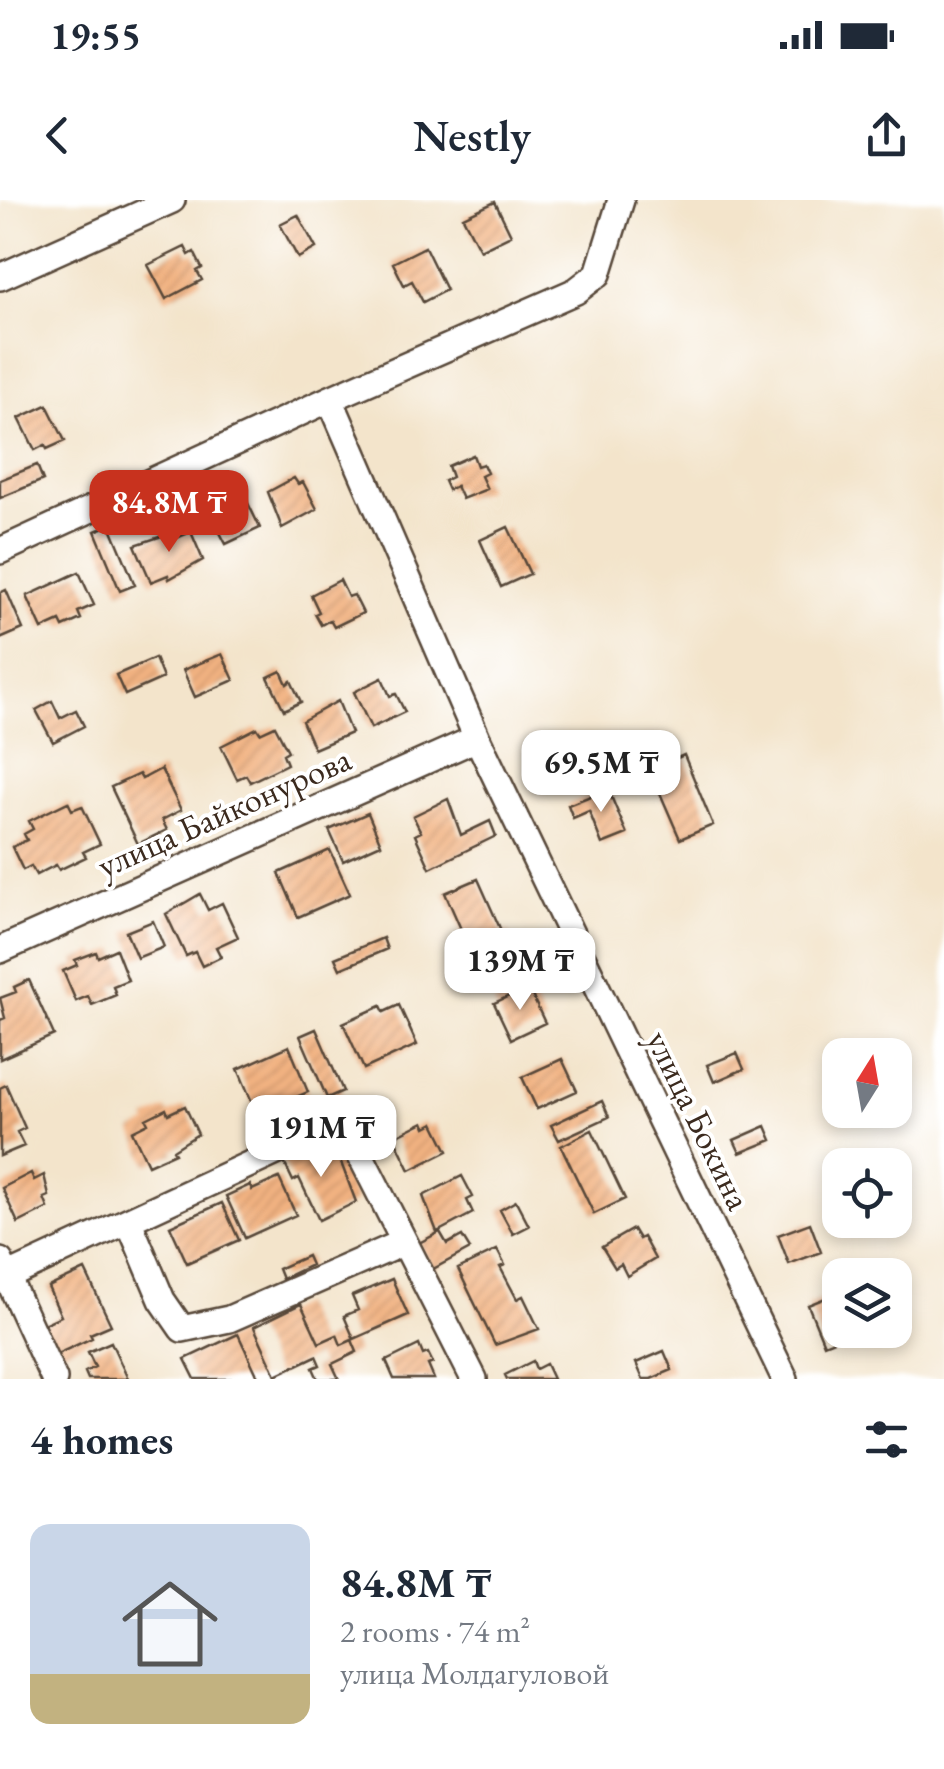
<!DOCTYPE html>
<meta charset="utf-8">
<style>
:root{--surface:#fff;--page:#f6f6f7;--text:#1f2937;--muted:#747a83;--line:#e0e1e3;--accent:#c8321e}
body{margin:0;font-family:"EB Garamond",serif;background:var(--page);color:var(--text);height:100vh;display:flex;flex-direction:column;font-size:38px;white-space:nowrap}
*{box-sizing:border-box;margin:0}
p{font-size:32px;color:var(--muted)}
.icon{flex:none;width:55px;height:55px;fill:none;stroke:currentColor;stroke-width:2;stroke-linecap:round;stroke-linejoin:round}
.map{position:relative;height:1179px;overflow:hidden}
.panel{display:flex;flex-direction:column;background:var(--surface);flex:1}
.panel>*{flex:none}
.needle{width:65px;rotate:11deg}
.buttons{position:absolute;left:822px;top:838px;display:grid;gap:20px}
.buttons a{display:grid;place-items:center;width:90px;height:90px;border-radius:20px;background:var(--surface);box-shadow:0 5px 15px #0003;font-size:50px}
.price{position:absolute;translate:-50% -85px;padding:0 22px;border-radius:20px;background:#fff;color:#222;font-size:32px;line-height:65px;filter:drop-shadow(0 2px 5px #0008)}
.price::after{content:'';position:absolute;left:50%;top:60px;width:30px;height:22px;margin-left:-15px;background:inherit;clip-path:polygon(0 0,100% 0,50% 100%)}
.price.selected{background:var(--accent);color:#fff}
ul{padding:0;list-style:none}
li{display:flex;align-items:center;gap:30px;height:250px;padding:0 30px}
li+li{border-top:2px solid var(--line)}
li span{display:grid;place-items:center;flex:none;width:280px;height:200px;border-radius:20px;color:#555}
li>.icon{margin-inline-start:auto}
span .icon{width:120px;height:120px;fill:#fffc;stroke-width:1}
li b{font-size:42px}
h2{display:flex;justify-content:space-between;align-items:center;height:120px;padding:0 30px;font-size:42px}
.status{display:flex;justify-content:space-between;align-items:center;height:70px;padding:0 50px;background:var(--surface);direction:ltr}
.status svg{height:28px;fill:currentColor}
header{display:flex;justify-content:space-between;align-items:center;height:130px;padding:0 30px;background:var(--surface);font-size:45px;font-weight:600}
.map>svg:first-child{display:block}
</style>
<div class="status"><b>19:55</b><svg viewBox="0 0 49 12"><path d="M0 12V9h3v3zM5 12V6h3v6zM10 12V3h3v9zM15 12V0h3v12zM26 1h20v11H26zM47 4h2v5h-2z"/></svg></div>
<header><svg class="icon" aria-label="back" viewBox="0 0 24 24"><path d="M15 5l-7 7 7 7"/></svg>Nestly<svg class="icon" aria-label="share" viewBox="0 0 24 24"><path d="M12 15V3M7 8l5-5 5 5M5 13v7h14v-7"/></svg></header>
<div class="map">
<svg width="944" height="1179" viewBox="0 0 944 1179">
<defs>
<pattern id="building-hatch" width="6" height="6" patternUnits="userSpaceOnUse" patternTransform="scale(2.5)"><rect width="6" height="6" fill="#f2b281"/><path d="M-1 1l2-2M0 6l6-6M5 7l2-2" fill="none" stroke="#d0996f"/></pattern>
</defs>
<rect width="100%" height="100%" fill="#fff"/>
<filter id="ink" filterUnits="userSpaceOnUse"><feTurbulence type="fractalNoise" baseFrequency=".01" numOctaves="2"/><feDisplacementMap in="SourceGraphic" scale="20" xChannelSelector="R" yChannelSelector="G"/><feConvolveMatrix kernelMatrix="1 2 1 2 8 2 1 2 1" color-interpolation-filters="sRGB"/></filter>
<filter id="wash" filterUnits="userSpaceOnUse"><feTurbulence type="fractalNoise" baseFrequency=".0048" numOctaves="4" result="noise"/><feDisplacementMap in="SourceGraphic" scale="40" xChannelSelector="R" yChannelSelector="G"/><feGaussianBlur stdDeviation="2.25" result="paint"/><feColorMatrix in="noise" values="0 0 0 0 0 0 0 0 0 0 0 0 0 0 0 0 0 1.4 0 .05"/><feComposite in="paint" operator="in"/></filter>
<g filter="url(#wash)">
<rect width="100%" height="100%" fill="#f3e4cb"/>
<g id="blocks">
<path fill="url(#building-hatch)" d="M 495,2 L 511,35 L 480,50 L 463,17 Z
M 298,15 L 316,48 L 298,58 L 280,24 Z
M 185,47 L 189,55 L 194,52 L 202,68 L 197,71 L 202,80 L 166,99 L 148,65 Z
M 425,47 L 446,90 L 423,102 L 412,81 L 404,85 L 393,63 Z
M 47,205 L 65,241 L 47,249 L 45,245 L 35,250 L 19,218 Z
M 473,255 L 477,266 L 483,264 L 487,273 L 481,276 L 487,289 L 462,299 L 456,286 L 448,290 L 444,281 L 452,277 L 448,266 Z
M 37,265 L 43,280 L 0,298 L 0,280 Z
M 294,278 L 298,284 L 303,282 L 317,309 L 282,328 L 268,292 Z
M 203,297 L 212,317 L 187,328 L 178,308 Z
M 247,301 L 260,328 L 226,344 L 215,323 L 232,315 L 229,309 Z
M 110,325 L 135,385 L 120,391 L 95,331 Z
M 508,327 L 530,374 L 501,387 L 480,340 Z
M 177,331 L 179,337 L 191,332 L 203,360 L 169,379 L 168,375 L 151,382 L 135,345 Z
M 79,372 L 94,405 L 78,412 L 81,419 L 63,427 L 60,421 L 42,429 L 27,396 Z
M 340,380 L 348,397 L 354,395 L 363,413 L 334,427 L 330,420 L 321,425 L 315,414 L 319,412 L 311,395 Z
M 6,390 L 23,429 L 0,439 L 0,393 Z
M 222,454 L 234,480 L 195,497 L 183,470 Z
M 155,458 L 163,478 L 125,495 L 116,475 Z
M 281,471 L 287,484 L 291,481 L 301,502 L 284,510 L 268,477 Z
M 382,478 L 390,496 L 396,494 L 405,512 L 371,528 L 354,492 Z
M 52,501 L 60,518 L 76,510 L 84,526 L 53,542 L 36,510 Z
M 338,501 L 351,533 L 314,549 L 302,521 Z
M 275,526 L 288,551 L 283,554 L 287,564 L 250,582 L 246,575 L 237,579 L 221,546 L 257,528 L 260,533 Z
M 684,555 L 713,625 L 680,639 L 650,570 Z
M 161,569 L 181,610 L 162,620 L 167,630 L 138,644 L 111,587 L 139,574 L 142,579 Z
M 608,589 L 627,634 L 602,644 L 589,611 L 573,618 L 568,605 Z
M 448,599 L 461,635 L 490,621 L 496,636 L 430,668 L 415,635 L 421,632 L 413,616 Z
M 68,602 L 72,610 L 82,606 L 100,644 L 83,652 L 86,657 L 59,670 L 56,665 L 36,675 L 31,666 L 23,670 L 12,647 L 27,640 L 24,634 L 33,629 L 29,621 Z
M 368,613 L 381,644 L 343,661 L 329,630 Z
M 330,650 L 350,694 L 298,717 L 279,673 Z
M 478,679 L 503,735 L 508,732 L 514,744 L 475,761 L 445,693 Z
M 200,694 L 208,710 L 222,703 L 238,737 L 216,747 L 221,757 L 202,766 L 195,752 L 186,756 L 166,714 Z
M 153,721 L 164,747 L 137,758 L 126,732 Z
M 383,738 L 387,749 L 340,769 L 335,758 Z
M 116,749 L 128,780 L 113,786 L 116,795 L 92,805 L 88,796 L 76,801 L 63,771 L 77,765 L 75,760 L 96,752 L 98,757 Z
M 514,757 L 522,770 L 491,787 L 484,773 Z
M 29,780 L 54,835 L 0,859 L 0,820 L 5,818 L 0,798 L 16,792 L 14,787 Z
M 528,787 L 545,823 L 511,839 L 494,803 Z
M 399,805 L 417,845 L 364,869 L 343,823 L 381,806 L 384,812 Z
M 316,829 L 343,891 L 327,898 L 300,836 Z
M 289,846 L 308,892 L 266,910 L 264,905 L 255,909 L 238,869 Z
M 737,853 L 744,869 L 714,882 L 707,865 Z
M 562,859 L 577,891 L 537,909 L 522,877 Z
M 6,885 L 25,928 L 17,932 L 24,946 L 0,956 L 0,888 Z
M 602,901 L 609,917 L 559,940 L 551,925 Z
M 185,906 L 198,934 L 173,950 L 175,953 L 148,965 L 132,931 L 148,923 L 146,919 L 166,909 L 168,914 Z
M 424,922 L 426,927 L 434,923 L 448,951 L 410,970 L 394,937 Z
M 766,926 L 772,940 L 740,953 L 734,940 Z
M 592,930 L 625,999 L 594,1014 L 561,946 Z
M 310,945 L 315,956 L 335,947 L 356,1002 L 319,1020 L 299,978 L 293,981 L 282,958 Z
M 31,973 L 34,980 L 44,975 L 49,996 L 44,998 L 48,1008 L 18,1023 L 2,988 Z
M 462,976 L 473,997 L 467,1000 L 473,1013 L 437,1032 L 423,996 Z
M 279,978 L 296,1015 L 245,1038 L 226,996 L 250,985 L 252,990 Z
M 516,1001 L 529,1026 L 513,1034 L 500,1010 Z
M 222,1003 L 239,1040 L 187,1063 L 170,1026 Z
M 810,1023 L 821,1052 L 789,1064 L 778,1035 Z
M 633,1029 L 639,1039 L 643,1037 L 655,1059 L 627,1076 L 621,1064 L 615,1068 L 602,1047 Z
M 440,1032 L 447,1044 L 462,1036 L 470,1049 L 433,1069 L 419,1043 Z
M 497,1050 L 505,1065 L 500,1067 L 517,1099 L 523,1096 L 539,1129 L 495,1145 L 458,1069 Z
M 307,1056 L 311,1065 L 282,1079 L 278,1069 Z
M 85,1070 L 111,1125 L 90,1134 L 92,1138 L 55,1155 L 41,1125 L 61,1116 L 48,1087 Z
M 392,1079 L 408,1115 L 354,1139 L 344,1116 L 358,1110 L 352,1096 Z
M 838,1093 L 840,1130 L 859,1130 L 824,1144 L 808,1105 Z
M 301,1104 L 319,1143 L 337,1135 L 341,1145 L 352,1140 L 357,1152 L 332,1164 L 339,1179 L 318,1179 L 313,1168 L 320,1165 L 316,1156 L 276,1175 L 254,1127 Z
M 238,1134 L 259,1179 L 195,1179 L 185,1159 Z
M 111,1142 L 128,1179 L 88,1179 L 85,1172 L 95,1167 L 88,1152 Z
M 419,1145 L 423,1155 L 428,1153 L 433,1163 L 428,1165 L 434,1179 L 394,1179 L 386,1161 Z
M 664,1151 L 672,1170 L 651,1179 L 643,1179 L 636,1163 Z
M 533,1161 L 536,1169 L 546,1164 L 553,1179 L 507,1179 L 505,1175 Z"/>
</g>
</g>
<g filter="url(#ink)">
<use href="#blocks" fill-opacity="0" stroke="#574638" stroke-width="2.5"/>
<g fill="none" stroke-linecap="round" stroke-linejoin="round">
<g stroke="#574638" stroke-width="30">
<path id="minor" d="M 0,77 L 172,0
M 330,199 L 477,538 L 785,1179
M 0,351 L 330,199 L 576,91 L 598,74 L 621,0
M 0,750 L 477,538
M 129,1022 L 162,1100 L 182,1129 L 229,1119 L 402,1043
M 0,1061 L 54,1179
M 0,1080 L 343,921 L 474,1179"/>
</g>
<use href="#minor" stroke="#fff" stroke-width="25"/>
</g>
</g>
<g text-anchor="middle" stroke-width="8" stroke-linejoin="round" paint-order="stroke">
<g font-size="35" fill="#3b2a1e" stroke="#fff">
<text transform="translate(224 612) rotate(-24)" y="12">улица Байконурова</text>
<text transform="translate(699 920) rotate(64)" y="12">улица Бокина</text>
</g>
</g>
</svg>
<div class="buttons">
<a><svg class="needle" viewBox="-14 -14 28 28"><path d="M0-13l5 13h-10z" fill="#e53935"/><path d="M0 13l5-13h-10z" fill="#747a83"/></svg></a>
<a><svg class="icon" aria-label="locate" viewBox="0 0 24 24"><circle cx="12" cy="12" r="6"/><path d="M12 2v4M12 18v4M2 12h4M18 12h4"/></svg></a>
<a><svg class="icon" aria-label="layers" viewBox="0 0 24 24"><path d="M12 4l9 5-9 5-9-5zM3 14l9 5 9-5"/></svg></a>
</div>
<b class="price selected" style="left:169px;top:355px">84.8M ₸</b>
<b class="price" style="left:601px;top:615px">69.5M ₸</b>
<b class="price" style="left:520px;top:813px">139M ₸</b>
<b class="price" style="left:321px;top:980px">191M ₸</b>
</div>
<section class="panel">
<h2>4 homes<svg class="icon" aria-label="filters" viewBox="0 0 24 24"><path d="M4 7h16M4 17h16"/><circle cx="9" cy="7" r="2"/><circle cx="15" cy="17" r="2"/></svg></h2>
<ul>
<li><span style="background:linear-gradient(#c9d6e8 75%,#c2b280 0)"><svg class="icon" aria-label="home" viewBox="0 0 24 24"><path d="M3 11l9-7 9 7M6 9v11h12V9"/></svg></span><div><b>84.8M ₸</b><p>2 rooms · 74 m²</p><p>улица Молдагуловой</p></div></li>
</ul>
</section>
